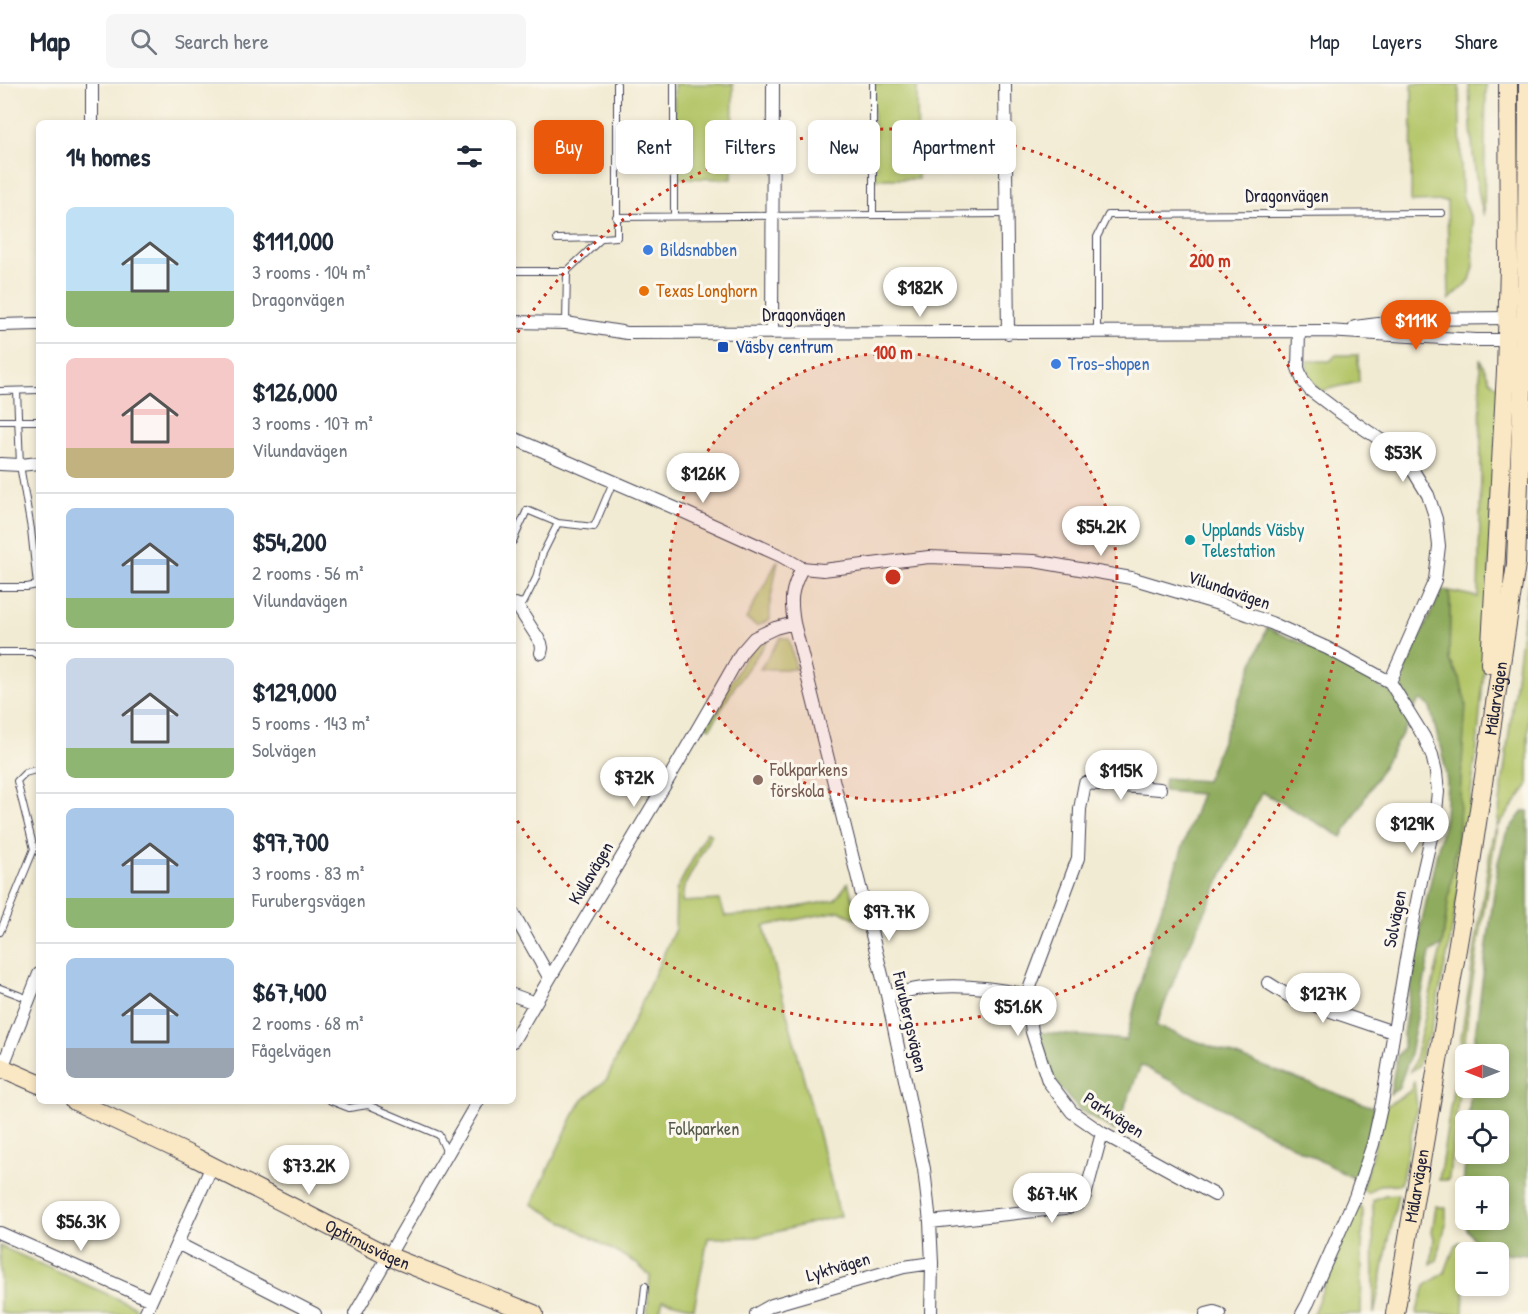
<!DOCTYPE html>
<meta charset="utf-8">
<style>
:root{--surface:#fff;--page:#f6f6f7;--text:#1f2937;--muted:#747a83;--line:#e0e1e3;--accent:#ea580c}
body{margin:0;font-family:"Patrick Hand",sans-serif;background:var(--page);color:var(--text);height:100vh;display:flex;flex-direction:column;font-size:22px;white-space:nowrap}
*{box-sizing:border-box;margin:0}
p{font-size:20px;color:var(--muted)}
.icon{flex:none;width:33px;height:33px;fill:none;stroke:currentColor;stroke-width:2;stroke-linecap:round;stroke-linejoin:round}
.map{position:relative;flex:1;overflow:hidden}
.drawer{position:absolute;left:36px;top:36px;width:480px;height:984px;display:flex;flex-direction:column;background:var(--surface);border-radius:9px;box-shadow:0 3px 9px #0003}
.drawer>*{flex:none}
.hud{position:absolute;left:534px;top:36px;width:570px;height:54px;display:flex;gap:12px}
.needle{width:39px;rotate:270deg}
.tools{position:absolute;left:1455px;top:960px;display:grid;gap:12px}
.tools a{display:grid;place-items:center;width:54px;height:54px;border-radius:9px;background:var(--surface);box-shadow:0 3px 9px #0003;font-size:30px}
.price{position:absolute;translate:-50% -51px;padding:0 14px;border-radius:21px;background:#fff;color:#222;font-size:20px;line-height:39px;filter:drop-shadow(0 2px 3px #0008)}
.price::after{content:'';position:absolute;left:50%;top:36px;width:18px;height:14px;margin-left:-9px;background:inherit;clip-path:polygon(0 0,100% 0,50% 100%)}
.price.selected{background:var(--accent);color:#fff}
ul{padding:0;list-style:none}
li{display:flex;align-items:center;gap:18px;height:150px;padding:0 30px}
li+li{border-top:2px solid var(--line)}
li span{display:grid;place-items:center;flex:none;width:168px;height:120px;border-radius:9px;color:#555}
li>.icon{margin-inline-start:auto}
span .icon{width:72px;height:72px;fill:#fffc;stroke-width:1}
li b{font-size:26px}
h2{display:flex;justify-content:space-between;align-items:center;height:72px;padding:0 30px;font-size:26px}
.tag{padding:0 21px;border-radius:9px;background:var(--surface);box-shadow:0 3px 9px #0003;font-size:21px;line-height:54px}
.tag.selected{background:var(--accent);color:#fff}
header{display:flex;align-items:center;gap:36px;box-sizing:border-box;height:84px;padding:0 30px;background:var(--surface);border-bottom:2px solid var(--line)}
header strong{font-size:28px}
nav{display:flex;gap:33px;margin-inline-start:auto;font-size:21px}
.search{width:420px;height:54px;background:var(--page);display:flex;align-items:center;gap:15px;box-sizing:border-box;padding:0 21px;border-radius:9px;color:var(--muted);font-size:22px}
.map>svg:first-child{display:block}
</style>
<header>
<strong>Map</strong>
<div class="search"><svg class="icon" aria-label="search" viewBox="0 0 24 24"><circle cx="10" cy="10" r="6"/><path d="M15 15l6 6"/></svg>Search here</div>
<nav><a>Map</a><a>Layers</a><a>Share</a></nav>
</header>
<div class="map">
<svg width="1528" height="1230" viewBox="0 0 1528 1230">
<rect width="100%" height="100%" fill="#fbf7ec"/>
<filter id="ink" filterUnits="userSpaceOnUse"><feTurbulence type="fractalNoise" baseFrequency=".0167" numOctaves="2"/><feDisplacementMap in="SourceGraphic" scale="12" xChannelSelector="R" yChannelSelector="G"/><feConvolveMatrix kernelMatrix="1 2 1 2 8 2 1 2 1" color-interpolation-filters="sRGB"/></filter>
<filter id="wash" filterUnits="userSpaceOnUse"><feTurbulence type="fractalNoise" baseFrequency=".008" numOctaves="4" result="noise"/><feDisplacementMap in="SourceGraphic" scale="24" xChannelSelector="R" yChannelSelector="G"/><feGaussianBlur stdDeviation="1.35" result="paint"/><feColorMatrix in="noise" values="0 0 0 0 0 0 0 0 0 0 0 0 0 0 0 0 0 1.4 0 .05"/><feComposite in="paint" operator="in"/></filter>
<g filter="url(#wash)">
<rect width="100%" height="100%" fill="#f2ebd3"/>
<path fill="#b4c669" stroke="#6b7452" stroke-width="1.5" d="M 674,0 L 733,0 L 732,95 L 674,94 Z
M 873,0 L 917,0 L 918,95 L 874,95 Z
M 1412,0 L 1459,0 L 1462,111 L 1472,137 L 1474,183 L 1470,196 L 1449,216 L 1447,117 L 1411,118 Z
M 1469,0 L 1486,0 L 1484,132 C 1472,89 1471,44 1469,0 Z
M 1336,271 L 1358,271 L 1359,298 L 1320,307 C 1310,298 1307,291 1307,277 L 1330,277 Z
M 1480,275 L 1490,296 L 1499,304 L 1485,575 L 1477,663 L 1458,809 L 1449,863 L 1430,950 L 1425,958 L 1418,982 L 1410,988 L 1414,979 L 1442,861 L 1459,740 L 1460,595 L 1449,576 L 1450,520 L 1449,507 L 1478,513 L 1481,389 Z
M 778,476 L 770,519 L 770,536 L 757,542 L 746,535 Z
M 1528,499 L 1528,702 L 1497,743 L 1469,921 L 1449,1093 L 1448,1096 L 1439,1096 L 1492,755 L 1497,743 Z
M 771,552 L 735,602 L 710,644 L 706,642 L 745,574 L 760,557 Z
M 781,553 L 789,555 L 796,585 L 760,585 Z
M 707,748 L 711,751 L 684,803 L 682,818 L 720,816 L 725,832 L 761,830 L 835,816 L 848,799 L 859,836 L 839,827 L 764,842 L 840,1132 L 756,1153 L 708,1154 L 694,1224 L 663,1216 L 659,1230 L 647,1230 L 650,1192 L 636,1179 L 532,1120 L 573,1032 L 582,1017 L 607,995 L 675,845 L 676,807 Z
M 1414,998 L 1417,1023 L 1402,1094 L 1400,1100 L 1379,1101 L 1367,1109 L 1362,1105 L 1386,1022 L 1409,1008 Z
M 1398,1110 L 1374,1230 L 1373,1116 L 1385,1111 Z
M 1360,1122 L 1363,1127 L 1361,1230 L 1313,1230 L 1350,1137 L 1356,1125 Z
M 1436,1122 L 1446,1124 L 1446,1140 L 1437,1176 L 1431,1180 L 1434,1154 L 1432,1149 Z
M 1460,1158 C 1470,1180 1463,1207 1463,1230 L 1416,1230 L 1425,1202 L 1445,1188 L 1455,1161 Z
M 0,1162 L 136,1223 L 133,1230 L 7,1230 L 0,1227 Z"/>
<path fill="#8fab5d" stroke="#58664c" stroke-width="1.5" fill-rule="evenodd" d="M 1442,506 L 1449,507 L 1450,520 L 1449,576 L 1460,595 L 1466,620 L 1461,695 L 1459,740 L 1442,861 L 1430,869 L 1409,975 L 1398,1005 L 1390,1010 L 1397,972 L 1403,964 L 1403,950 L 1416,870 L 1419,863 L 1421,841 L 1445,732 L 1447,698 L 1442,665 L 1438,655 L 1430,623 L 1422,616 L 1419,617 L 1414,625 L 1401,604 L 1406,583 Z
M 1267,544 L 1326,569 L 1375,594 L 1381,605 L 1390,606 L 1409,638 L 1342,753 L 1262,708 L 1180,881 L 1156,942 L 1375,1024 L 1369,1056 L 1356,1096 L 1141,981 L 1115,1047 L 1078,1025 L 1052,994 L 1038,948 L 1126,956 L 1153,849 L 1201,710 L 1163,707 L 1165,694 L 1206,697 Z
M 1523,727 L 1528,727 L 1528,1171 L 1480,1167 L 1460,1133 L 1466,1070 L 1498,1070 L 1498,1036 L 1468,1036 L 1471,1004 L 1498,1004 L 1498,970 L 1474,970 L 1475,951 L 1498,778 L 1506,750 ZM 1466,1102 L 1498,1102 L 1498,1136 L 1466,1136 Z"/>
</g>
<g filter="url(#ink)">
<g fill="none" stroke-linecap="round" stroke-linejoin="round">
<g stroke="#414052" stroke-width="8">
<path id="lane" d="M 873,131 L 873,0
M 674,132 L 674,0
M 616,133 L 1006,130
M 557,155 L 602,154
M 513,187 L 567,187 L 566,239
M 567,187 L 602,154 L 617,153 L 617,0
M 1097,249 L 1097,153 L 1108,131 L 1442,129
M 0,307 L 39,306
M 17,307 L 20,381 L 31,445 L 37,501 L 39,501
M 0,337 L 39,337
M 513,457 L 527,426 L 558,439 L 594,443 L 613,398
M 0,503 L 27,503 L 37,501
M 515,519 L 524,518 L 536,494 L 542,471 L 558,439
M 0,568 L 32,568 L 39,572
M 0,848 L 34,765 L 17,697 L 25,689 L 39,685
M 0,904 L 29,915
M 331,1017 L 349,1024 L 368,1021 L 439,1051 L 447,1069
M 642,1230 L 645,1202"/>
</g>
<g stroke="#414052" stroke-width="14">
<path id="street" d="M 92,0 L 92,39
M 1005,0 L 1008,249
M 513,238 L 566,239 L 627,249 L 1327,247 L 1476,256 L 1506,256
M 0,241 L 39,240
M 1355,243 L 1417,235 L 1507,234
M 1299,248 L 1298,284 L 1303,297 L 1310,306 L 1335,325 L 1394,365 L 1414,388 L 1428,411 L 1436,435 L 1439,462 L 1435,496 L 1390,598
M 772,249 L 773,0
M 513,354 L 684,428 L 781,472 L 802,484 L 823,486 L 929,473 L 1034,477 L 1131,494 L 1222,521 L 1271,539 L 1327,564 L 1390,598 L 1424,653 L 1432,671 L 1436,688 L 1438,708 L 1435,736 L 1421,797 L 1407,869 L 1382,1019 L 1373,1060 L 1355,1113 L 1308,1219 L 1302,1230
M 0,380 L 20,381 L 39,379
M 802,484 C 791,506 790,515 794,539 L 887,911 L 924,1085 L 930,1138 L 932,1179 L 931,1230
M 516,520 L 541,559 L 542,564 L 541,569
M 1160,705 L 1085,699 L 1080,725 L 1078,774 L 1027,911 L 1032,948 L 1048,997 L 1072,1028 L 1102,1049 L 1215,1111
M 513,829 L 549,893
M 1268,899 L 1292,914 L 1393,948
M 513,911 L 535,919
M 887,911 C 899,909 911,905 924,904 C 956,900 995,904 1027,911
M 513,957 C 588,827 668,700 741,569 L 754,554 L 775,544 L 794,539
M 0,989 L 39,890
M 930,1138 L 1065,1124 L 1077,1120 L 1085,1112 L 1102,1049
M 0,1149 L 151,1216
M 177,1159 L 315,1230
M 145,1230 L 212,1082
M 355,1230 L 478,1017
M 756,1230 L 772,1221 L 904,1183 L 932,1179
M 1206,1230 L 1214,1228 L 1220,1230"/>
</g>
<g stroke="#414052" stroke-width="20">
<g id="secondary">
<path d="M 1490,580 L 1506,287 L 1509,182 L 1508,0"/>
<path d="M 0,983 L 39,1000"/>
<path id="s1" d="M 75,1017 L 196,1074 L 388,1172 L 534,1230"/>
<path id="s2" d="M 1395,1230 L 1466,812 L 1516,480 L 1527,181 L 1528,0"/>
</g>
</g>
<use href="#lane" stroke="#fff" stroke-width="6"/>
<use href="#street" stroke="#fff" stroke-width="12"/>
<use href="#secondary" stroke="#fae7c3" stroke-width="18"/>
</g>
</g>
<circle cx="893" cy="493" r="224" fill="#c8321e" fill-opacity=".12"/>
<g fill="none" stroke="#c8321e" stroke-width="3" stroke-dasharray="3 6">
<circle cx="893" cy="493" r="224"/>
<path d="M513 256A448 448 0 1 1 513 730"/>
</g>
<g fill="#3f7fe0" stroke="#fbf7ec" stroke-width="2">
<circle cx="648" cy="166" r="6"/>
<circle cx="1056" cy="280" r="6"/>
</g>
<circle fill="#e8710a" stroke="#fbf7ec" stroke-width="2" cx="644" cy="207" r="6"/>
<rect fill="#1a4fb4" stroke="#fbf7ec" stroke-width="2" x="717" y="257" width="12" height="12" rx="3"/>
<circle fill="#0f9aa8" stroke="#fbf7ec" stroke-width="2" cx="1190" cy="456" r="6"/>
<circle fill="#8d6e63" stroke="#fbf7ec" stroke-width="2" cx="758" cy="696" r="6"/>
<g text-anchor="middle" stroke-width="6" stroke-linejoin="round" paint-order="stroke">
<g font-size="18" fill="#22223b" stroke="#fbf7ec">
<text x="1287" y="118">Dragonvägen</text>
<text x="804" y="237">Dragonvägen</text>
<text transform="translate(1229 506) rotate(19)" y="6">Vilundavägen</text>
<text dy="6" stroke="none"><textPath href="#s2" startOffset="624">Mälarvägen</textPath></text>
<text transform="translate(591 789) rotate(-59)" y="6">Kullavägen</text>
<text transform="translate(1395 835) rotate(-79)" y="6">Solvägen</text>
<text transform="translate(910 938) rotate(77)" y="6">Furubergsvägen</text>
<text transform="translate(1114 1031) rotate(33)" y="6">Parkvägen</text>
<text dy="6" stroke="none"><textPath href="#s2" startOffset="130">Mälarvägen</textPath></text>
<text dy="6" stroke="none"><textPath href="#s1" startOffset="326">Optimusvägen</textPath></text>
<text transform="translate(838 1183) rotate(-16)" y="6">Lyktvägen</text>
</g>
<g font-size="18" fill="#366cbe" stroke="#fbf7ec" text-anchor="start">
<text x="660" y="172">Bildsnabben</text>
<text x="1068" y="286">Tros-shopen</text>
</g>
<g font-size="18" fill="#c56008" stroke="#fbf7ec" text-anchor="start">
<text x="656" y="213">Texas Longhorn</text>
</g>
<g font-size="18" fill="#164399" stroke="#fbf7ec" text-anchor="start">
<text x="735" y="269">Väsby centrum</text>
</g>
<g font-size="18" fill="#0d838f" stroke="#fbf7ec" text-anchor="start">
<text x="1202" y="452">Upplands Väsby<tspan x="1202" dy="21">Telestation</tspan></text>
</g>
<g font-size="18" fill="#785e54" stroke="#fbf7ec" text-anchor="start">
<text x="770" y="692">Folkparkens<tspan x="770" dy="21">förskola</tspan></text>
</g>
<g font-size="18" fill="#555b4b" stroke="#fbf7ec">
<text x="704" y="1051">Folkparken</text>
</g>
</g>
<circle cx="893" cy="493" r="9" fill="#c8321e" stroke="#fbf7ec" stroke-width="3"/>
<g font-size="18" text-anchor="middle" font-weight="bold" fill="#c8321e" stroke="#fbf7ec" stroke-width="6" stroke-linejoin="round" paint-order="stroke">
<text x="1210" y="183">200 m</text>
<text x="893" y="275">100 m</text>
</g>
</svg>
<div class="tools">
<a><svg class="needle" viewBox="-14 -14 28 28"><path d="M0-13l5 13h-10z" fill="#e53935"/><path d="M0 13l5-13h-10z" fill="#747a83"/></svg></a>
<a><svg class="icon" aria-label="locate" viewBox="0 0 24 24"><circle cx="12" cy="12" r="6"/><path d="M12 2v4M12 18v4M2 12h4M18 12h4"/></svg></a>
<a>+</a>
<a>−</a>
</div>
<b class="price" style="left:920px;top:234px">$182K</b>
<b class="price selected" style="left:1416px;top:267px">$111K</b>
<b class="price" style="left:1403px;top:399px">$53K</b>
<b class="price" style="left:703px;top:420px">$126K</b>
<b class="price" style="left:1101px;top:473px">$54.2K</b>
<b class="price" style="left:1121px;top:717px">$115K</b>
<b class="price" style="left:634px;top:724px">$72K</b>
<b class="price" style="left:1412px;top:770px">$129K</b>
<b class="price" style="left:889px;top:858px">$97.7K</b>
<b class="price" style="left:1323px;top:940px">$127K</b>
<b class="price" style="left:1018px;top:953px">$51.6K</b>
<b class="price" style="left:309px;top:1112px">$73.2K</b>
<b class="price" style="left:1052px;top:1140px">$67.4K</b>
<b class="price" style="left:81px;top:1168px">$56.3K</b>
<div class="hud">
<a class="tag selected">Buy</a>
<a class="tag">Rent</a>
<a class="tag">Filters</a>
<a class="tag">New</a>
<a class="tag">Apartment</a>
</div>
<section class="drawer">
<h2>14 homes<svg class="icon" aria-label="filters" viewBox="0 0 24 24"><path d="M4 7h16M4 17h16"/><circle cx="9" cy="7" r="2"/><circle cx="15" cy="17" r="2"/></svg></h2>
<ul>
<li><span style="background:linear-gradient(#bfe0f5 70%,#8fb573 0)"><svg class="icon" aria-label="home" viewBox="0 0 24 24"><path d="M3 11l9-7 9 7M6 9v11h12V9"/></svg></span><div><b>$111,000</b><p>3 rooms · 104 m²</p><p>Dragonvägen</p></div></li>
<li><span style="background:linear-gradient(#f6c9c9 75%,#c2b280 0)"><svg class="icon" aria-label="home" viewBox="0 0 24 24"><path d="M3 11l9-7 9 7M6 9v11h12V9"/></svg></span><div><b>$126,000</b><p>3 rooms · 107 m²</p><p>Vilundavägen</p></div></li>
<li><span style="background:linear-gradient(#a9c7e8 75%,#8fb573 0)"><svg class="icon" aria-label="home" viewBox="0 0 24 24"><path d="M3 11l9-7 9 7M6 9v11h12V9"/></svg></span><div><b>$54,200</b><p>2 rooms · 56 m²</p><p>Vilundavägen</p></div></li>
<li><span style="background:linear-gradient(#c9d6e8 75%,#8fb573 0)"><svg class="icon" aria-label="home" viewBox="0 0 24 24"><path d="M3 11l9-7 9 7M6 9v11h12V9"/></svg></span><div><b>$129,000</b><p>5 rooms · 143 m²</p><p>Solvägen</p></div></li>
<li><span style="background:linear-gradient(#a9c7e8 75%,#8fb573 0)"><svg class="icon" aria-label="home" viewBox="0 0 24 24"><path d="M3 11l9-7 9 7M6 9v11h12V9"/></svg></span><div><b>$97,700</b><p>3 rooms · 83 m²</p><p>Furubergsvägen</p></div></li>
<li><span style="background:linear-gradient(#a9c7e8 75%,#9aa5b1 0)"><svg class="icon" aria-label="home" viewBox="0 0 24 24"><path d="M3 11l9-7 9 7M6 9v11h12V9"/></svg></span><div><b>$67,400</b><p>2 rooms · 68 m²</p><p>Fågelvägen</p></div></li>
</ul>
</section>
</div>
